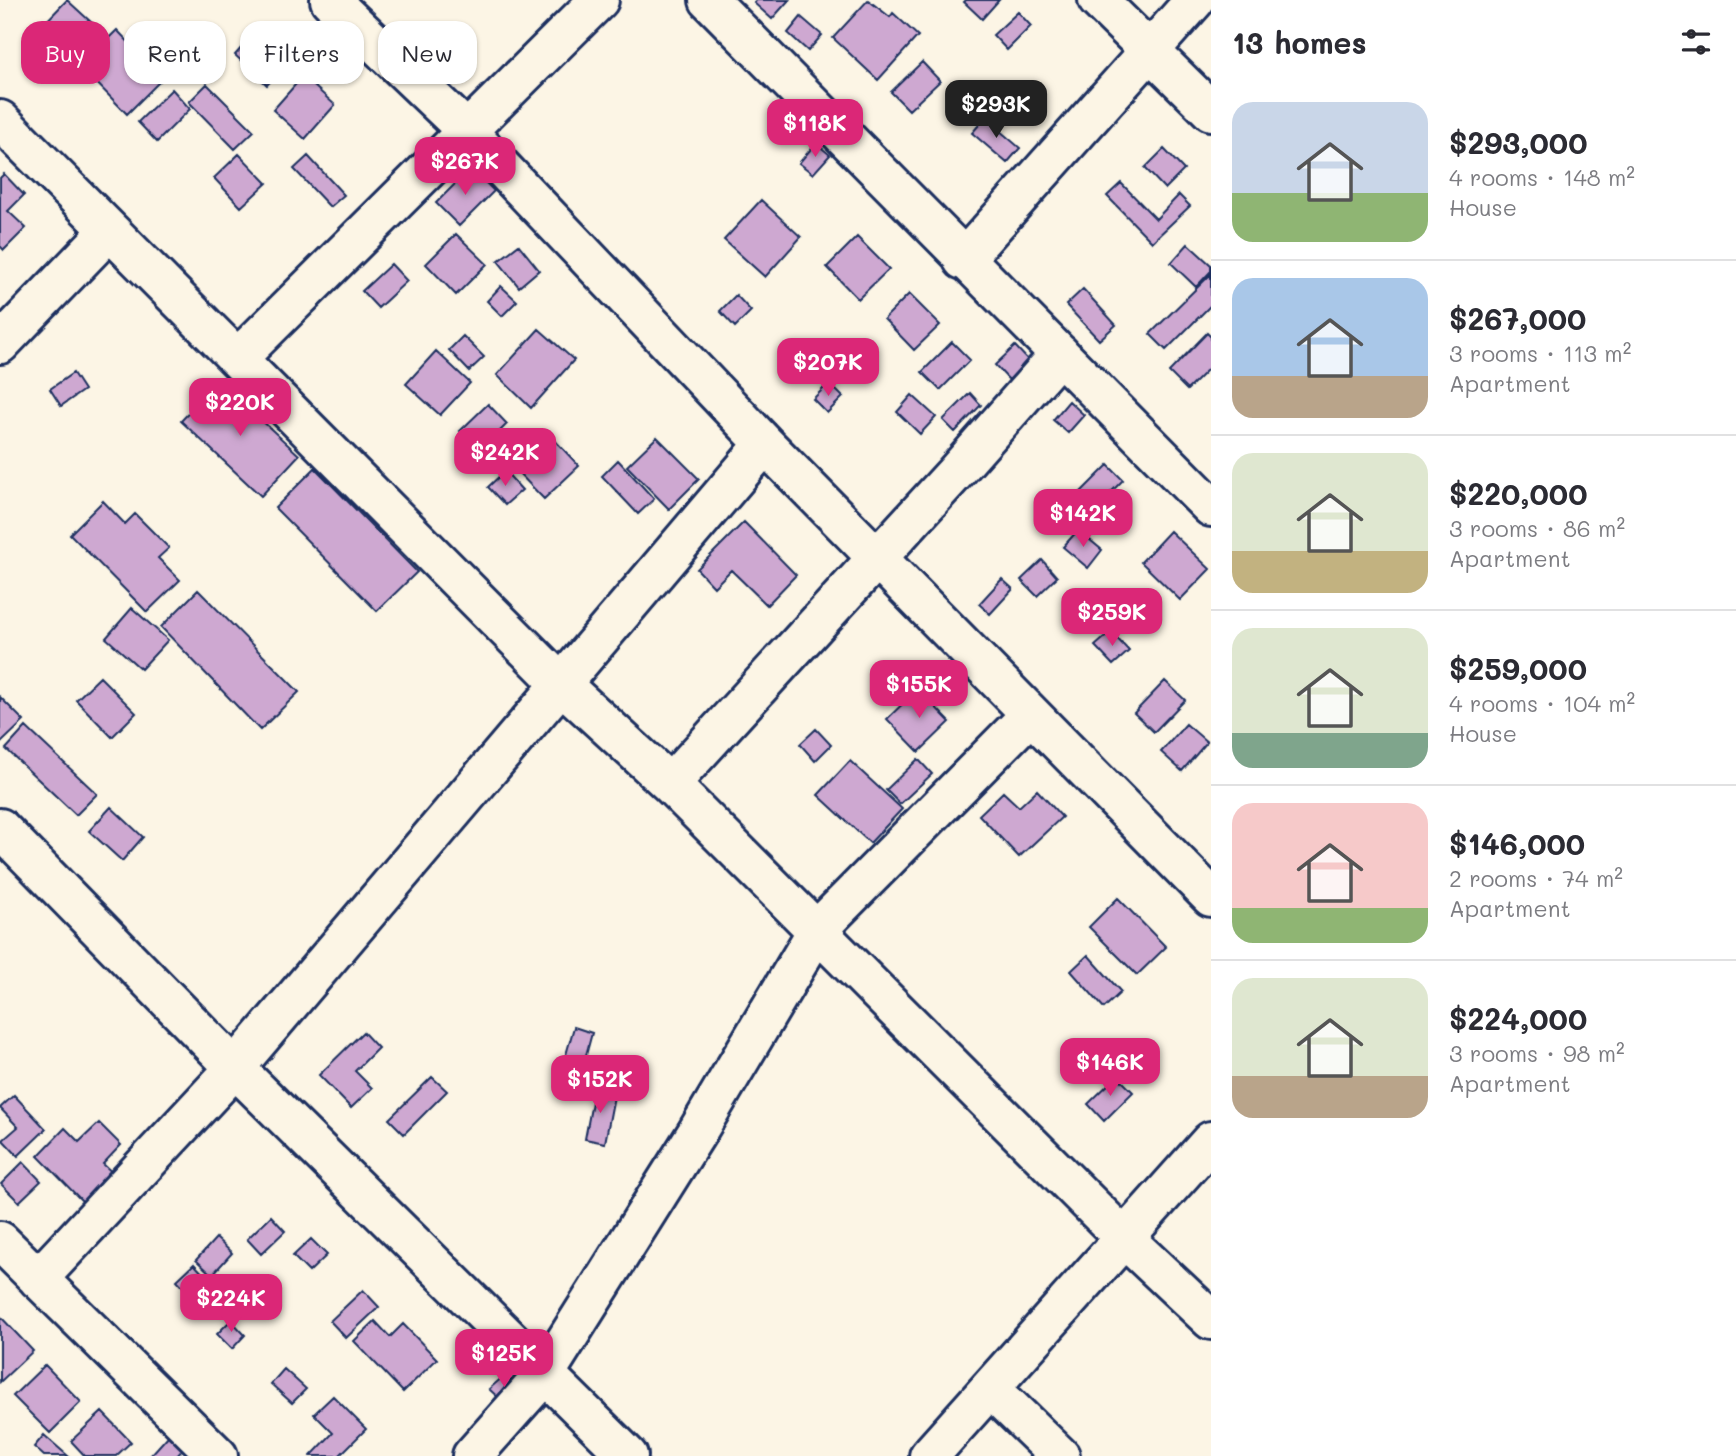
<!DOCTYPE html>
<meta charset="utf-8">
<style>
:root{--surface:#fff;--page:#f2f2f3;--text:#2b2b33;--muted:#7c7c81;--line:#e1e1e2;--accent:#db2777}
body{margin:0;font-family:Mali,sans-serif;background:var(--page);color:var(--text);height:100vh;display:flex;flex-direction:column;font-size:26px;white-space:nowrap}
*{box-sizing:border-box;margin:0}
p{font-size:23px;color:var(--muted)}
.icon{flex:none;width:38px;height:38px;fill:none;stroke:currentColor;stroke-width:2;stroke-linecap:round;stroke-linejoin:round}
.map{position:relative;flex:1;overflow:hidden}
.panel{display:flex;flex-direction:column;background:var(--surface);width:525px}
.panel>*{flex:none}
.banner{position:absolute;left:21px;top:21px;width:665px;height:63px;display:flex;gap:14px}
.price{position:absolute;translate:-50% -60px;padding:0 16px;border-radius:14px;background:var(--accent);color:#fff;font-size:23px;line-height:46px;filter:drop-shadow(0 2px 4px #0008)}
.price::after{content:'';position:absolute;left:50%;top:42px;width:21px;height:16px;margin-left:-10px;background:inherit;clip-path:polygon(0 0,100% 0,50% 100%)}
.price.on{background:#222;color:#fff}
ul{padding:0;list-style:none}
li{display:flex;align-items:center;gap:21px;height:175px;padding:0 21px}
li+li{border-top:2px solid var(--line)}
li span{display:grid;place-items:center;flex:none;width:196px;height:140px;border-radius:21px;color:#555}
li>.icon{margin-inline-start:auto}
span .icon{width:84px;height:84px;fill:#fffc;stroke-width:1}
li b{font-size:30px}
h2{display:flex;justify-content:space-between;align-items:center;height:84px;padding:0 21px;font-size:30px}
.pill{padding:0 24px;border-radius:21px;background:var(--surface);box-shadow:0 2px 5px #0004;font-size:24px;line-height:63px}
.pill.on{background:var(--accent);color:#fff}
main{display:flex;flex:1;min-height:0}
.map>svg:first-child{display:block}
</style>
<main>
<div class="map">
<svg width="1211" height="1456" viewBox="0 0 1211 1456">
<rect width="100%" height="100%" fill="#fcf5e5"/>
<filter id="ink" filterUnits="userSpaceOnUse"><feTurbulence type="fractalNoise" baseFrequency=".0143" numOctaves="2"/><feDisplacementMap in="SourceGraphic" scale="14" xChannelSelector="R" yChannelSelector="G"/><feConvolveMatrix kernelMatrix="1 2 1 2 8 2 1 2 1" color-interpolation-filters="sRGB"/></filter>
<g filter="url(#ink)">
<path fill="#cea8d1" stroke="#1b2f5e" stroke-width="2" d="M 67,0 L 103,33 L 71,66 L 36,32 Z
M 757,0 L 789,0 L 772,19 L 754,3 Z
M 868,0 L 890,17 L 893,13 L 918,36 L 878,80 L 833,38 Z
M 966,0 L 999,0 L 982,19 L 964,2 Z
M 1018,12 L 1031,26 L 1007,50 L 993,35 Z
M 801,17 L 822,35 L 808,51 L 788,33 Z
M 259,28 L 291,59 L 267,85 L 235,55 Z
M 117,30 L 163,78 L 127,114 L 80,66 Z
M 922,62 L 940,81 L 909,110 L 891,92 Z
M 303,76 L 335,105 L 305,139 L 273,110 Z
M 989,81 L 1018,107 L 1003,124 L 973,98 Z
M 207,84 L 254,131 L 235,149 L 189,102 Z
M 172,89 L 190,109 L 157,142 L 138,122 Z
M 985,118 L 1020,148 L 1007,163 L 972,133 Z
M 816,143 L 830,155 L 813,174 L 799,163 Z
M 1164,149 L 1184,170 L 1165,189 L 1145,168 Z
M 239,154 L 267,183 L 241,207 L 214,178 Z
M 308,156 L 344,195 L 330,207 L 294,169 Z
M 471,168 L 494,191 L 459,226 L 436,203 Z
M 4,174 L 24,195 L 8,211 L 26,228 L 4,250 L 0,246 L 0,178 Z
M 1121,183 L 1156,219 L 1179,195 L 1190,206 L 1152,242 L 1107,196 Z
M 761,200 L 801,237 L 765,277 L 724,240 Z
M 456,234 L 487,264 L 456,295 L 426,264 Z
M 857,237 L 889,269 L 858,299 L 827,267 Z
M 1188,244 L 1211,265 L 1211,271 L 1196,287 L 1171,263 Z
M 519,245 L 539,270 L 519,287 L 498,261 Z
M 391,264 L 407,281 L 378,308 L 362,291 Z
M 1211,274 L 1211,305 L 1166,350 L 1150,334 Z
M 501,286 L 517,301 L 502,316 L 487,301 Z
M 1083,289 L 1116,325 L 1099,340 L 1066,305 Z
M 909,294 L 940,325 L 914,350 L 884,319 Z
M 736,295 L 751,311 L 735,327 L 720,311 Z
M 539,329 L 574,360 L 531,408 L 497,375 Z
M 1207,333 L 1211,337 L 1211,366 L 1187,390 L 1169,372 Z
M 463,336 L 484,357 L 469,371 L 449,350 Z
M 952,342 L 970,360 L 940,390 L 922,372 Z
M 1015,346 L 1029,361 L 1009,380 L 995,365 Z
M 436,351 L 470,383 L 440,415 L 406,384 Z
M 73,373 L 84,390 L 61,406 L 50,389 Z
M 219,381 L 299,455 L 261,496 L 181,421 Z
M 829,383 L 843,397 L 827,413 L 813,399 Z
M 970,393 L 981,405 L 955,432 L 943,420 Z
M 912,395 L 936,417 L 920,434 L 897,412 Z
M 1069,401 L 1084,415 L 1068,433 L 1053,420 Z
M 488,404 L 507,424 L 480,451 L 460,431 Z
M 547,432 L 579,466 L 544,499 L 511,465 Z
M 657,437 L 699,479 L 669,509 L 627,466 Z
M 618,460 L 654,499 L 638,514 L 602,476 Z
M 1108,465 L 1123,480 L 1081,523 L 1065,508 Z
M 315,468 L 417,572 L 377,611 L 275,508 Z
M 505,471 L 522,490 L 505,505 L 488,487 Z
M 103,501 L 125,524 L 135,514 L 169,548 L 158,558 L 180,580 L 147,612 L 70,534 Z
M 744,522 L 796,575 L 767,605 L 731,570 L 714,587 L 697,569 Z
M 1078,530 L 1102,550 L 1088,568 L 1063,547 Z
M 1170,531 L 1210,569 L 1180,600 L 1141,562 Z
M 1042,560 L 1057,577 L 1037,596 L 1021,580 Z
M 1002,579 L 1013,589 L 990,614 L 979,604 Z
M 198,590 L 299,692 L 260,730 L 161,627 Z
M 132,608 L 168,640 L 141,669 L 106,638 Z
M 1111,632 L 1129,651 L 1113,665 L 1095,646 Z
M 100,677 L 136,713 L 112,737 L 76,700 Z
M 1165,681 L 1185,700 L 1154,732 L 1134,713 Z
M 918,689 L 950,722 L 919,752 L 887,719 Z
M 0,697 L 24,721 L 0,744 Z
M 1186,724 L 1207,742 L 1182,771 L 1161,752 Z
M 26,727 L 97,794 L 76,815 L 6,749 Z
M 816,729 L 831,745 L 815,761 L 800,744 Z
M 918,759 L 932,774 L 900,804 L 886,790 Z
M 850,761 L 902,809 L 870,843 L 818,795 Z
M 1037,790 L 1062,817 L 1019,857 L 979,815 L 1003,792 L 1019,807 Z
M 111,807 L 143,837 L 122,861 L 89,831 Z
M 1118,898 L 1166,947 L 1137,975 L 1089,927 Z
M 1088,955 L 1121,992 L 1104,1008 L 1071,971 Z
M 574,1027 L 592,1033 L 582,1070 L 563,1065 Z
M 363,1032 L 378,1048 L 355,1071 L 372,1088 L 351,1108 L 319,1075 Z
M 1117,1076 L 1133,1092 L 1104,1121 L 1088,1104 Z
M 432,1077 L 447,1091 L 404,1134 L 389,1119 Z
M 595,1086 L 615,1091 L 605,1143 L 585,1139 Z
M 14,1095 L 46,1129 L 18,1156 L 3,1140 L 18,1127 L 0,1108 Z
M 99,1123 L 121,1145 L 103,1164 L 115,1175 L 86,1205 L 38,1156 L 65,1128 L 79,1142 Z
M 23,1162 L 41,1181 L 19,1202 L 1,1184 Z
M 271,1216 L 285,1231 L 261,1254 L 247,1239 Z
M 216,1238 L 232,1253 L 212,1275 L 196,1260 Z
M 311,1239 L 327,1255 L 309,1272 L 293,1256 Z
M 194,1264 L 221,1293 L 203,1309 L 177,1280 Z
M 363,1290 L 379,1307 L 346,1338 L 330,1321 Z
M 0,1316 L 33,1351 L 0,1382 Z
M 231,1320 L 245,1335 L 232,1349 L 217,1334 Z
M 375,1321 L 390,1337 L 403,1324 L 437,1359 L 403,1392 L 354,1341 Z
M 45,1365 L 81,1402 L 50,1433 L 13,1396 Z
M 284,1369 L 306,1389 L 292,1403 L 271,1384 Z
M 505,1375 L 518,1388 L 503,1402 L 489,1389 Z
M 333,1396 L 366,1429 L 339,1456 L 311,1456 L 333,1433 L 314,1414 Z
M 102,1412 L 131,1442 L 116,1456 L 85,1456 L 71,1441 Z
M 44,1435 L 68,1456 L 44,1456 L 34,1447 Z
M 169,1435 L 184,1448 L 177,1456 L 150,1456 Z"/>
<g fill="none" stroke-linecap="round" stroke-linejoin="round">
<g stroke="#1b2f5e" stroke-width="44">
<path id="minor" d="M 330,0 L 466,130 L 765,444 L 1211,897
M 709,0 L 1211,507
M 1098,0 L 1211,111
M 0,120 L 560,683 L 670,784 L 1124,1238 L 1211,1320
M 963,260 L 1195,0
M 0,344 L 109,231
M 239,357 L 599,0
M 670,784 L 955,473 L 1060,354
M 0,828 L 235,1068 L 628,1456
M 0,1241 L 218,1456
M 38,1279 L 235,1068 L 765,444
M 990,1388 L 1060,1456
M 472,1456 L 545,1374 L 696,1134 L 818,929 L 1029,716
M 929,1456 L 1211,1141"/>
</g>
<use href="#minor" stroke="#fcf5e5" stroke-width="38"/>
</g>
</g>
</svg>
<b class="price on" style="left:996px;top:140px">$293K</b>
<b class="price" style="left:815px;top:159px">$118K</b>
<b class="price" style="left:465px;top:197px">$267K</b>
<b class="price" style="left:828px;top:398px">$207K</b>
<b class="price" style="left:240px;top:438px">$220K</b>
<b class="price" style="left:505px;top:488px">$242K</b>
<b class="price" style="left:1083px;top:549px">$142K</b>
<b class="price" style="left:1112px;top:648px">$259K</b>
<b class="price" style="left:919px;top:720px">$155K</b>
<b class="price" style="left:1110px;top:1098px">$146K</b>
<b class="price" style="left:600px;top:1115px">$152K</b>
<b class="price" style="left:231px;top:1334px">$224K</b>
<b class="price" style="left:504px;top:1389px">$125K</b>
<div class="banner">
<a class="pill on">Buy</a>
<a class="pill">Rent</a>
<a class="pill">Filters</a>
<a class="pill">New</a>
</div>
</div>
<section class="panel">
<h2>13 homes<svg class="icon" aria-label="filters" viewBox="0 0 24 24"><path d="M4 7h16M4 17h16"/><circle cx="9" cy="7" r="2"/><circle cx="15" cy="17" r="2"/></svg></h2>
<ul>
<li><span style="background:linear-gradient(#c9d6e8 65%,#8fb573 0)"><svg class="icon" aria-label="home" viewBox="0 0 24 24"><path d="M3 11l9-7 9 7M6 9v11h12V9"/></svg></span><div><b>$293,000</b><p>4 rooms · 148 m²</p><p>House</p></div></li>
<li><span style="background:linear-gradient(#a9c7e8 70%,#b9a48a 0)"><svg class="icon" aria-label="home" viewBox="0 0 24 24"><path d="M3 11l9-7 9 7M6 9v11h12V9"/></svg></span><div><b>$267,000</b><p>3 rooms · 113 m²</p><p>Apartment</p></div></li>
<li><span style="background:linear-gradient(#dfe7d0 70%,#c2b280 0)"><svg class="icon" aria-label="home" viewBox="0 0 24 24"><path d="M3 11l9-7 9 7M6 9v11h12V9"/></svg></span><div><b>$220,000</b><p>3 rooms · 86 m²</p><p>Apartment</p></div></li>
<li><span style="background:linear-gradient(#dfe7d0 75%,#7fa58c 0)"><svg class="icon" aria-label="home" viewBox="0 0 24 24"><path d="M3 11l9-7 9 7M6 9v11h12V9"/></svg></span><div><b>$259,000</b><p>4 rooms · 104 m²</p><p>House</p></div></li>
<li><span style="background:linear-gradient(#f6c9c9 75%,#8fb573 0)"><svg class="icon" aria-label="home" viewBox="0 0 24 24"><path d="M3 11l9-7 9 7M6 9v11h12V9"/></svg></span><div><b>$146,000</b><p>2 rooms · 74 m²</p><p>Apartment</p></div></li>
<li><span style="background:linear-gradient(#dfe7d0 70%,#b9a48a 0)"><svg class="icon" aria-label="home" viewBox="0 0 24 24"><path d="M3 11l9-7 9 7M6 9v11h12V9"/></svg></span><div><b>$224,000</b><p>3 rooms · 98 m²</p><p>Apartment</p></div></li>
</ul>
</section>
</main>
